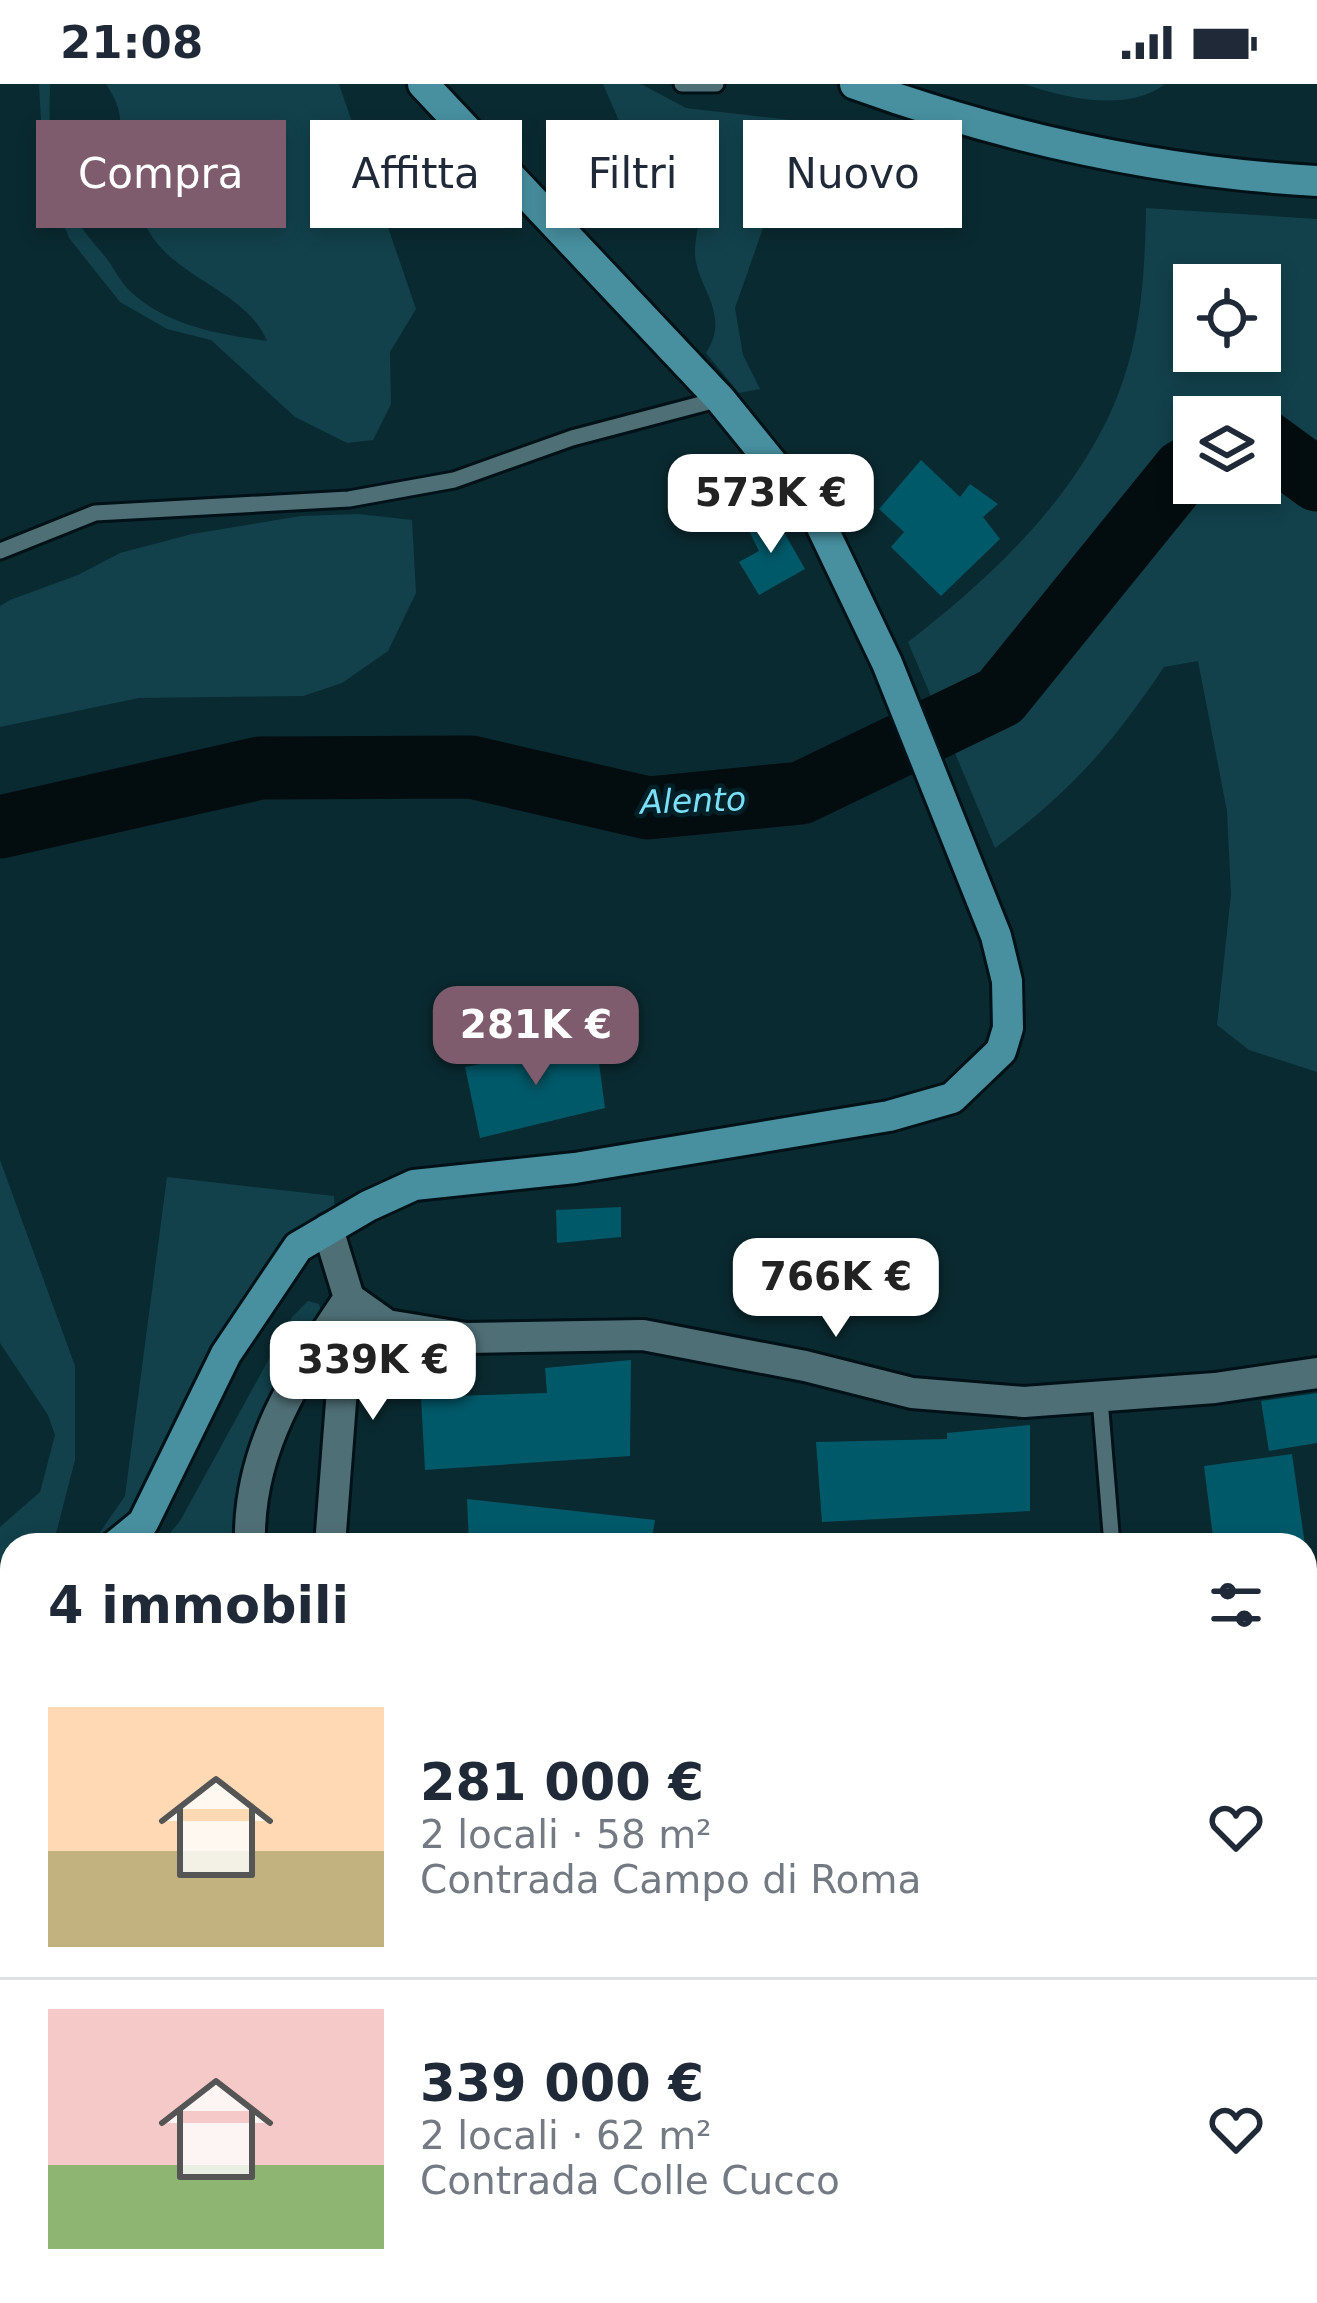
<!DOCTYPE html>
<html lang="it">
<meta charset="utf-8">
<style>
:root{--surface:#fff;--page:#f2f2f3;--text:#1f2937;--muted:#747a83;--line:#e0e1e3;--accent:#7e5c6d}
body{margin:0;font-family:"DejaVu Sans",sans-serif;background:var(--page);color:var(--text);height:100vh;display:flex;flex-direction:column;font-size:45px;white-space:nowrap}
*{box-sizing:border-box;margin:0}
p{font-size:39px;color:var(--muted)}
.icon{flex:none;width:66px;height:66px;fill:none;stroke:currentColor;stroke-width:2;stroke-linecap:round;stroke-linejoin:round}
.map{position:relative;flex:1;overflow:hidden}
.side{position:absolute;left:0px;top:1449px;width:1317px;height:771px;display:flex;flex-direction:column;background:var(--surface);border-radius:36px 36px 0 0;box-shadow:0 6px 18px #0003}
.side>*{flex:none}
.guide{position:absolute;left:36px;top:36px;width:1245px;height:108px;display:flex;gap:24px}
.fabs{position:absolute;left:1173px;top:180px;display:grid;gap:24px}
.fabs a{display:grid;place-items:center;width:108px;height:108px;border-radius:0px;background:var(--surface);box-shadow:0 6px 18px #0003;font-size:60px}
.price{position:absolute;translate:-50% -102px;padding:0 27px;border-radius:24px;background:#fff;color:#222;font-size:39px;line-height:78px;filter:drop-shadow(0 3px 6px #0008)}
.price::after{content:'';position:absolute;left:50%;top:72px;width:36px;height:27px;margin-left:-18px;background:inherit;clip-path:polygon(0 0,100% 0,50% 100%)}
.price.on{background:var(--accent);color:#fff}
ul{padding:0;list-style:none}
li{display:flex;align-items:center;gap:36px;height:300px;padding:0 48px}
li+li{border-top:3px solid var(--line)}
li span{display:grid;place-items:center;flex:none;width:336px;height:240px;border-radius:0px;color:#555}
li>.icon{margin-inline-start:auto}
span .icon{width:144px;height:144px;fill:#fffc;stroke-width:1}
li b{font-size:51px}
h2{display:flex;justify-content:space-between;align-items:center;height:144px;padding:0 48px;font-size:51px}
.tag{padding:0 42px;border-radius:0px;background:var(--surface);box-shadow:0 6px 18px #0003;font-size:42px;line-height:108px}
.tag.on{background:var(--accent);color:#fff}
.status{display:flex;justify-content:space-between;align-items:center;height:84px;padding:0 60px;background:var(--surface);direction:ltr}
.status svg{height:33px;fill:currentColor}
.map>svg:first-child{display:block}
</style>
<div class="status"><b>21:08</b><svg viewBox="0 0 49 12"><path d="M0 12V9h3v3zM5 12V6h3v6zM10 12V3h3v9zM15 12V0h3v12zM26 1h20v11H26zM47 4h2v5h-2z"/></svg></div>
<div class="map">
<svg width="1317" height="2219" viewBox="0 0 1317 2219">
<rect width="100%" height="100%" fill="#0a2a31"/>
<path fill="#12414b" fill-rule="evenodd" d="M 39,0 L 50,0 C 48,77 51,111 103,170 C 113,181 119,197 130,207 C 167,242 218,250 267,257 C 248,211 187,197 156,158 C 141,138 127,105 122,80 C 116,43 129,35 106,0 L 339,0 L 416,225 L 390,268 L 391,320 L 373,356 L 347,359 L 295,333 L 211,256 L 167,245 L 120,218 L 69,154 L 44,89 Z
M 603,0 L 641,0 L 686,24 L 791,36 L 790,60 L 775,110 L 735,224 L 743,271 L 760,305 L 739,309 L 706,269 C 733,228 693,201 695,165 C 696,145 703,125 705,106 L 655,79 L 626,53 Z
M 1024,0 L 1165,0 C 1128,29 1064,14 1024,0 Z
M 1146,124 L 1317,135 L 1317,988 L 1249,966 L 1217,941 L 1231,810 L 1227,727 L 1198,577 L 1164,583 C 1111,662 1071,707 995,764 L 908,558 C 995,491 1086,405 1123,297 C 1142,241 1145,183 1146,124 ZM 1194,201 L 1260,201 L 1260,267 L 1194,267 ZM 1194,333 L 1260,333 L 1260,399 L 1194,399 Z
M 359,430 L 412,436 L 416,509 L 388,567 L 342,599 L 303,612 L 139,614 L 0,643 L 0,522 L 10,516 L 78,491 L 120,469 L 192,450 L 301,432 Z
M 0,1076 L 75,1282 L 75,1376 L 53,1461 L 12,1461 L 12,1482 L 0,1483 L 0,1443 L 40,1408 L 55,1351 L 48,1331 L 0,1259 Z
M 167,1093 L 334,1112 L 335,1130 L 122,1444 L 101,1461 L 81,1461 L 98,1451 L 125,1412 Z
M 308,1217 L 319,1220 L 321,1227 C 276,1294 231,1378 238,1461 L 160,1461 L 180,1437 L 292,1233 Z
M 12,1532 L 12,1968 L 0,1929 L 0,1783 L 8,1716 L 0,1631 L 0,1534 Z
M 24,2208 L 356,2208 L 357,2219 L 20,2219 Z"/>
<g fill="none" stroke-linecap="round" stroke-linejoin="round">
<path stroke="#030d10" stroke-width="63" d="M 1260,354 L 1317,396
M 0,743 L 260,684 L 471,683 L 648,724 L 801,709 L 1000,613 L 1183,387 L 1194,381"/>
</g>
<path fill="#005969" d="M 921,376 L 960,413 L 970,400 L 998,420 L 983,433 L 1000,455 L 941,512 L 891,463 L 904,448 L 879,425 Z
M 773,429 L 805,485 L 759,511 L 739,478 L 759,467 L 748,445 Z
M 596,956 L 605,1024 L 480,1054 L 465,983 Z
M 621,1123 L 621,1153 L 557,1159 L 556,1126 Z
M 631,1276 L 630,1372 L 425,1386 L 421,1313 L 547,1309 L 545,1284 Z
M 1317,1309 L 1317,1359 L 1269,1367 L 1261,1317 Z
M 1030,1341 L 1030,1427 L 822,1438 L 816,1358 L 947,1355 L 947,1349 Z
M 1292,1370 L 1305,1461 L 1214,1461 L 1204,1382 Z
M 467,1415 L 655,1436 L 651,1461 L 469,1461 Z"/>
<g fill="none" stroke-linecap="round" stroke-linejoin="round">
<g stroke="#001217" stroke-width="21">
<path id="lane" d="M 682,0 L 716,0
M 0,467 L 95,429 L 349,415 L 454,396 L 572,354 L 720,315
M 1100,1315 L 1112,1461"/>
</g>
<g stroke="#001217" stroke-width="36">
<path id="street" d="M 349,1214 L 387,1241 L 466,1254 L 643,1251 L 805,1282 L 912,1309 L 1024,1318 L 1215,1304 L 1317,1289
M 330,1461 L 349,1214"/>
</g>
<g stroke="#001217" stroke-width="36">
<path id="secondary" d="M 250,1461 C 247,1365 297,1291 349,1214 L 328,1145
M 370,2208 L 371,2219"/>
</g>
<g stroke="#001217" stroke-width="36">
<path id="primary" d="M 855,0 C 1005,54 1157,88 1317,97
M 116,1461 L 143,1439 L 226,1270 L 298,1163 L 368,1122 L 414,1101 L 575,1084 L 889,1032 L 952,1014 L 1001,967 L 1008,944 L 1007,897 L 996,852 L 887,579 L 819,437 L 720,315 L 423,0
M 0,1495 L 12,1493"/>
</g>
<use href="#lane" stroke="#4f6f77" stroke-width="15"/>
<use href="#street" stroke="#4f6f77" stroke-width="30"/>
<use href="#secondary" stroke="#4f6f77" stroke-width="30"/>
<use href="#primary" stroke="#4890a0" stroke-width="30"/>
</g>
<g text-anchor="middle" stroke-width="9" stroke-linejoin="round" paint-order="stroke">
<g font-size="33" font-style="italic" fill="#7adff7" stroke="#012027">
<text transform="translate(693 716) rotate(-2)" y="12">Alento</text>
</g>
</g>
</svg>
<div class="fabs">
<a><svg class="icon" aria-label="locate" viewBox="0 0 24 24"><circle cx="12" cy="12" r="6"/><path d="M12 2v4M12 18v4M2 12h4M18 12h4"/></svg></a>
<a><svg class="icon" aria-label="layers" viewBox="0 0 24 24"><path d="M12 4l9 5-9 5-9-5zM3 14l9 5 9-5"/></svg></a>
</div>
<b class="price" style="left:771px;top:472px">573K €</b>
<b class="price on" style="left:536px;top:1004px">281K €</b>
<b class="price" style="left:836px;top:1256px">766K €</b>
<b class="price" style="left:373px;top:1339px">339K €</b>
<div class="guide">
<a class="tag on">Compra</a>
<a class="tag">Affitta</a>
<a class="tag">Filtri</a>
<a class="tag">Nuovo</a>
</div>
<section class="side">
<h2>4 immobili<svg class="icon" aria-label="filters" viewBox="0 0 24 24"><path d="M4 7h16M4 17h16"/><circle cx="9" cy="7" r="2"/><circle cx="15" cy="17" r="2"/></svg></h2>
<ul>
<li><span style="background:linear-gradient(#ffd9b3 60%,#c2b280 0)"><svg class="icon" aria-label="home" viewBox="0 0 24 24"><path d="M3 11l9-7 9 7M6 9v11h12V9"/></svg></span><div><b>281 000 €</b><p>2 locali · 58 m²</p><p>Contrada Campo di Roma</p></div><svg class="icon" aria-label="heart" viewBox="0 0 24 24"><path d="M12 20l-8-8c-3-5 5-10 8-4 3-6 11-1 8 4z"/></svg></li>
<li><span style="background:linear-gradient(#f6c9c9 65%,#8fb573 0)"><svg class="icon" aria-label="home" viewBox="0 0 24 24"><path d="M3 11l9-7 9 7M6 9v11h12V9"/></svg></span><div><b>339 000 €</b><p>2 locali · 62 m²</p><p>Contrada Colle Cucco</p></div><svg class="icon" aria-label="heart" viewBox="0 0 24 24"><path d="M12 20l-8-8c-3-5 5-10 8-4 3-6 11-1 8 4z"/></svg></li>
</ul>
</section>
</div>
